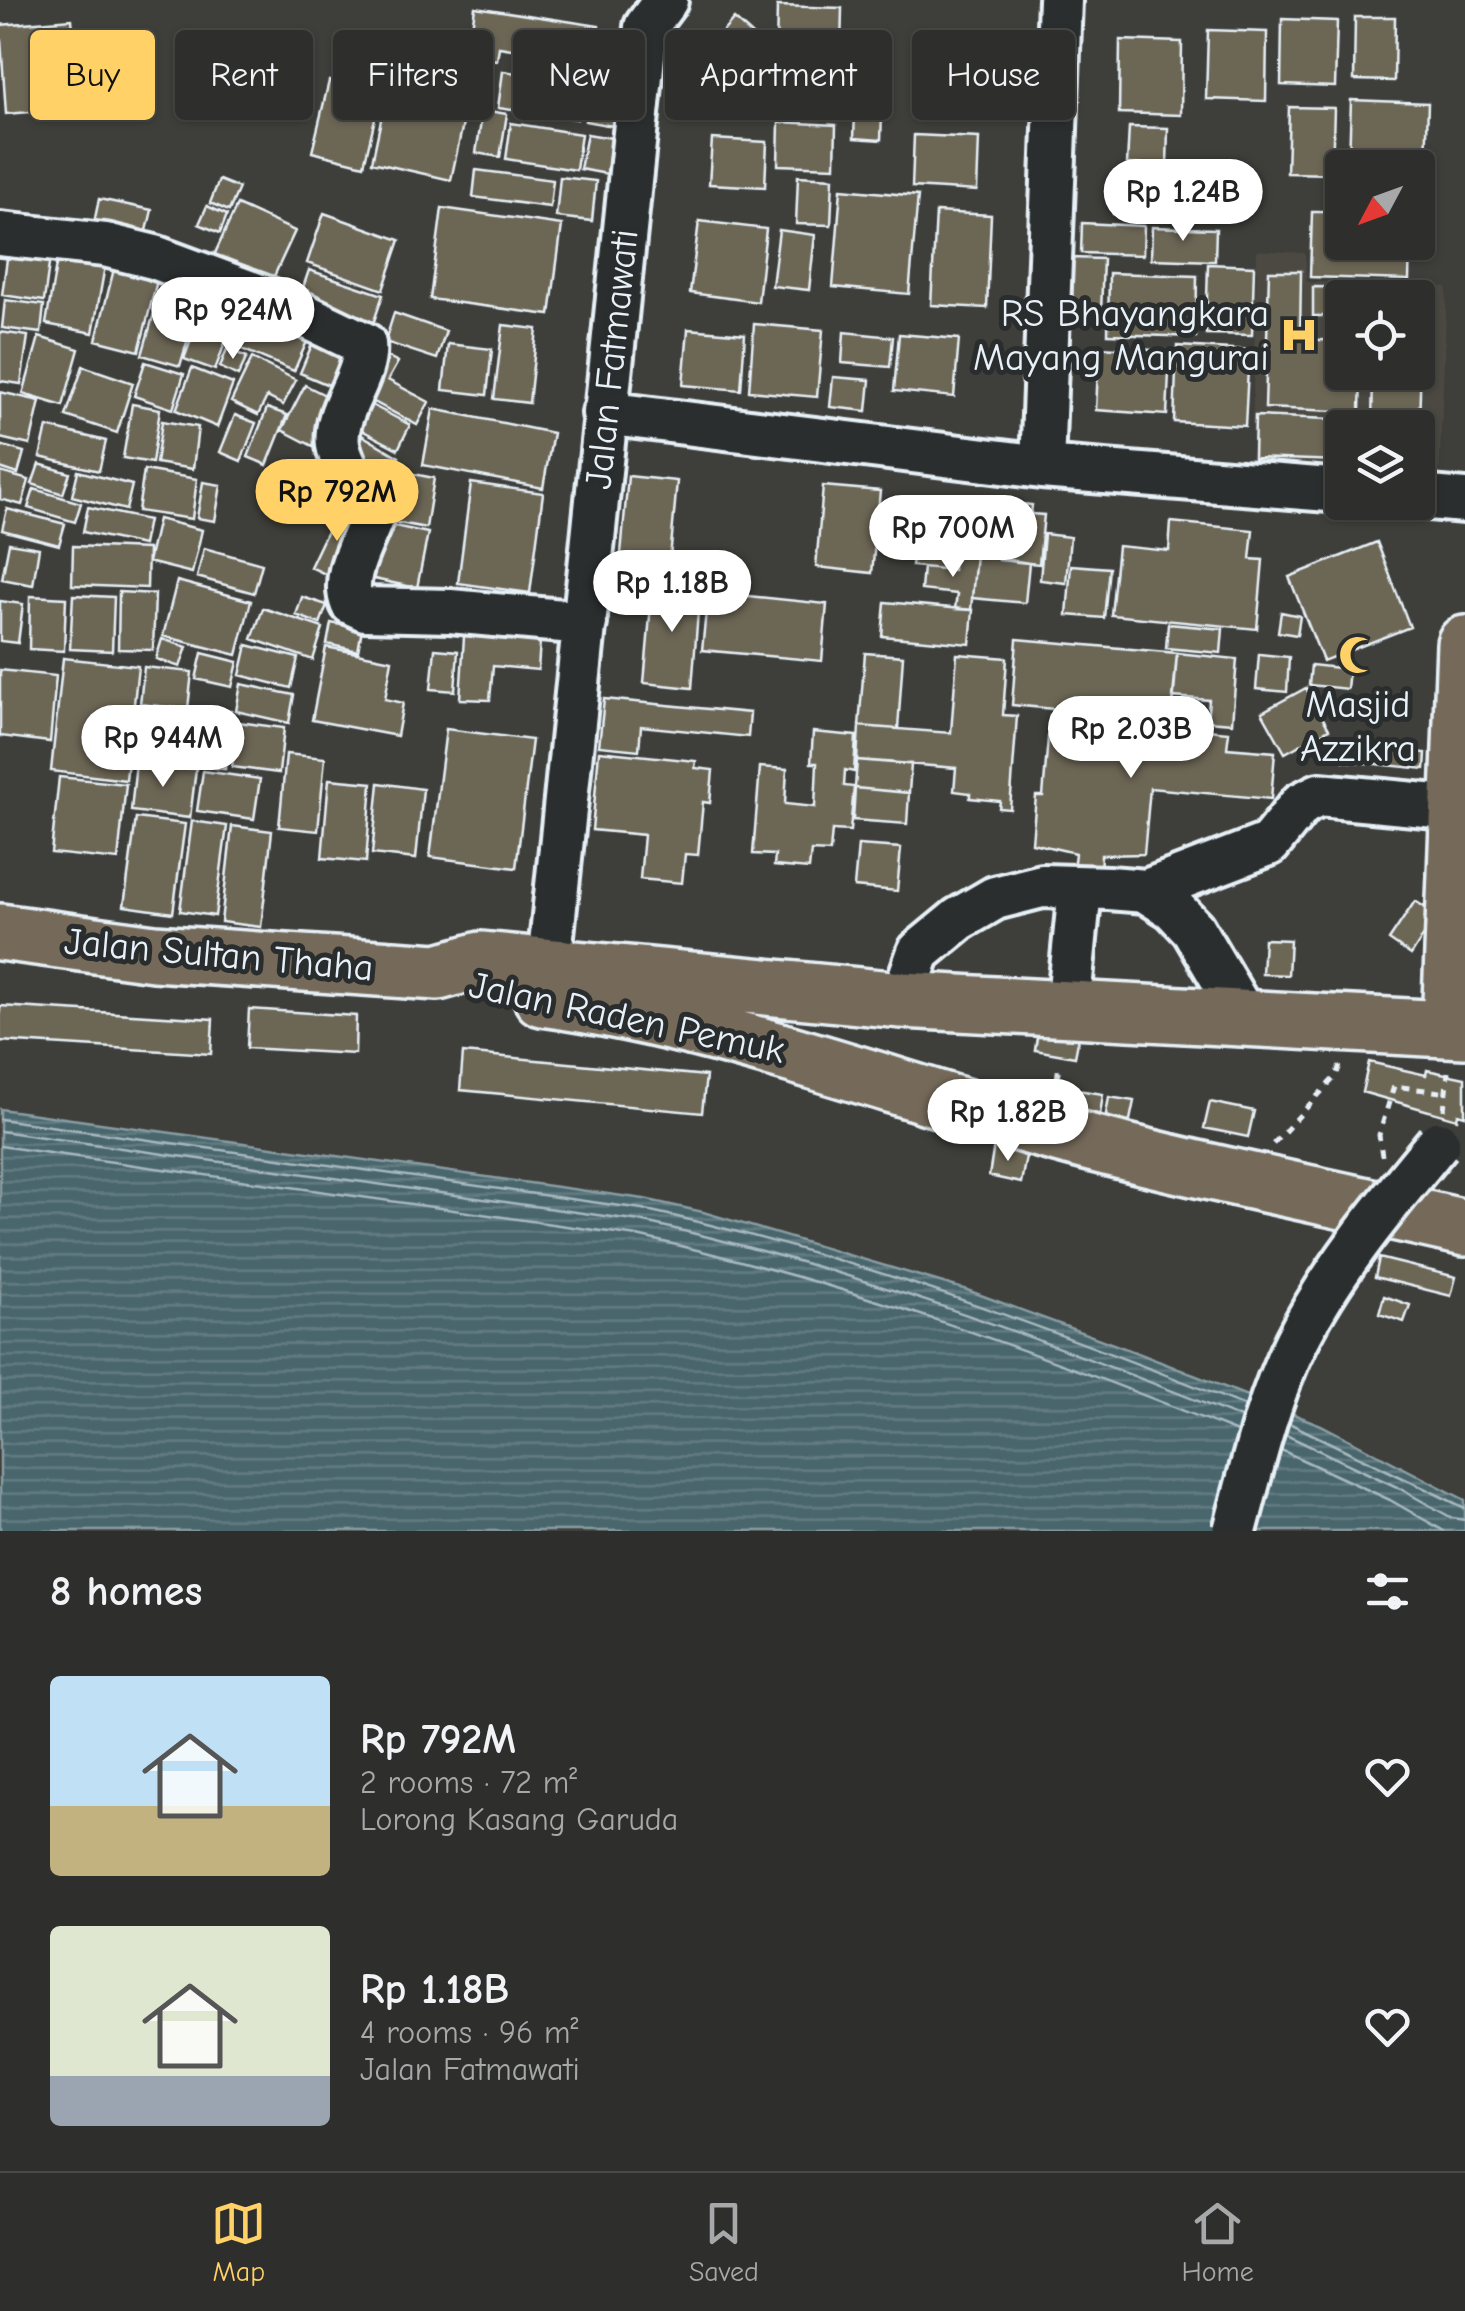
<!DOCTYPE html>
<meta charset="utf-8">
<style>
:root{--surface:#2e2e2c;--page:#363634;--text:#f1f3f6;--muted:#a7a8a9;--line:#494a48;--accent:#ffd166}
body{margin:0;font-family:"Comic Neue",sans-serif;background:var(--page);color:var(--text);height:100vh;display:flex;flex-direction:column;font-size:38px;white-space:nowrap}
*{box-sizing:border-box;margin:0}
p{font-size:32px;color:var(--muted)}
.icon{flex:none;width:55px;height:55px;fill:none;stroke:currentColor;stroke-width:2;stroke-linecap:round;stroke-linejoin:round}
.map{position:relative;height:1531px;overflow:hidden}
.details{display:flex;flex-direction:column;background:var(--surface);flex:1}
.details>*{flex:none}
.hud{position:absolute;left:30px;top:30px;width:1405px;height:90px;display:flex;gap:20px}
.needle{width:65px;rotate:229deg}
.tools{position:absolute;left:1325px;top:150px;display:grid;gap:20px}
.tools a{display:grid;place-items:center;width:110px;height:110px;border-radius:10px;background:var(--surface);box-shadow:0 2px 8px #0004,0 0 0 2px var(--line);font-size:50px}
.price{position:absolute;translate:-50% -85px;padding:0 22px;border-radius:35px;background:#fff;color:#222;font-size:32px;line-height:65px;filter:drop-shadow(0 2px 5px #0008)}
.price::after{content:'';position:absolute;left:50%;top:60px;width:30px;height:22px;margin-left:-15px;background:inherit;clip-path:polygon(0 0,100% 0,50% 100%)}
.price.selected{background:var(--accent);color:#111}
ul{padding:0;list-style:none}
li{display:flex;align-items:center;gap:30px;height:250px;padding:0 50px}
li span{display:grid;place-items:center;flex:none;width:280px;height:200px;border-radius:10px;color:#555}
li>.icon{margin-inline-start:auto}
span .icon{width:120px;height:120px;fill:#fffc;stroke-width:1}
li b{font-size:42px}
h2{display:flex;justify-content:space-between;align-items:center;height:120px;padding:0 50px;font-size:42px}
.pill{padding:0 35px;border-radius:10px;background:var(--surface);box-shadow:0 2px 8px #0004,0 0 0 2px var(--line);font-size:35px;line-height:90px}
.pill.selected{background:var(--accent);color:#111}
.tabs{display:flex;justify-content:space-around;align-items:center;height:140px;border-top:2px solid var(--line);background:var(--surface);font-size:28px;color:var(--muted)}
.tabs a{display:grid;justify-items:center;gap:5px}
.tabs .selected{color:var(--accent)}
.map>svg:first-child{display:block}
</style>
<div class="map">
<svg width="1465" height="1531" viewBox="0 0 1465 1531">
<defs>
<pattern id="water-rules" width="6" height="5" patternUnits="userSpaceOnUse" patternTransform="scale(2.5)"><rect width="6" height="5" fill="#49666c"/><path d="M0 2.5h6" fill="none" stroke="#637c82"/></pattern>
</defs>
<rect width="100%" height="100%" fill="#3e3e3a"/>
<filter id="ink" filterUnits="userSpaceOnUse"><feTurbulence type="fractalNoise" baseFrequency=".01" numOctaves="2"/><feDisplacementMap in="SourceGraphic" scale="20" xChannelSelector="R" yChannelSelector="G"/><feConvolveMatrix kernelMatrix="1 2 1 2 8 2 1 2 1" color-interpolation-filters="sRGB"/></filter>
<g filter="url(#ink)">
<path fill="#4c4a42" fill-rule="evenodd" d="M 1257,250 L 1305,253 L 1307,282 L 1447,287 L 1439,482 L 1418,480 L 1418,428 L 1342,428 L 1342,474 L 1251,466 ZM 1342,298 L 1418,298 L 1418,372 L 1342,372 Z"/>
<path fill="url(#water-rules)" stroke="#899ea4" stroke-width="2.5" d="M 0,1109 L 644,1199 L 703,1212 L 967,1290 L 1143,1355 L 1321,1425 L 1465,1500 L 1465,1531 L 0,1531 Z"/>
<g fill="none" stroke-linecap="round" stroke-linejoin="round">
<path stroke="#a8b9c0" stroke-width="2.5" d="M 0,1119 L 642,1209 C 849,1254 1049,1328 1245,1406
M 0,1131 L 640,1221 C 846,1266 1045,1340 1241,1418
M 0,1146 L 637,1236 C 843,1281 1042,1354 1237,1432
M 1289,1423 L 1465,1508
M 1286,1435 L 1397,1487 L 1452,1518 L 1465,1520
M 1281,1450 L 1390,1500 L 1444,1531"/>
</g>
<path fill="#6c6655" stroke="#e8f1f8" stroke-width="2.5" d="M 777,6 L 842,8 L 841,52 L 776,51 Z
M 475,7 L 599,26 L 592,71 L 542,63 L 543,54 L 499,47 L 497,60 L 468,56 Z
M 1355,17 L 1395,17 L 1394,81 L 1354,80 Z
M 72,19 L 80,108 L 6,114 L 0,25 Z
M 734,19 L 776,56 L 734,103 L 693,66 Z
M 1282,19 L 1337,21 L 1335,87 L 1281,85 Z
M 1208,30 L 1267,32 L 1266,101 L 1206,99 Z
M 1120,40 L 1182,42 L 1181,115 L 1119,113 Z
M 467,64 L 491,66 L 488,102 L 464,100 Z
M 781,67 L 842,69 L 842,102 L 780,101 Z
M 503,71 L 582,83 L 577,119 L 498,108 Z
M 329,81 L 381,93 L 364,165 L 312,152 Z
M 592,81 L 620,85 L 613,126 L 585,121 Z
M 1351,100 L 1428,103 L 1426,164 L 1349,161 Z
M 385,101 L 464,119 L 451,180 L 372,162 Z
M 1289,107 L 1334,108 L 1332,174 L 1287,173 Z
M 483,110 L 507,114 L 500,157 L 476,153 Z
M 855,113 L 882,114 L 881,140 L 854,138 Z
M 779,122 L 836,125 L 835,167 L 778,165 Z
M 511,123 L 581,134 L 576,170 L 506,159 Z
M 1129,127 L 1168,128 L 1167,166 L 1127,164 Z
M 587,134 L 612,138 L 607,174 L 580,169 Z
M 914,135 L 979,138 L 977,191 L 912,187 Z
M 712,139 L 767,142 L 765,187 L 709,184 Z
M 476,170 L 553,180 L 550,207 L 473,197 Z
M 798,176 L 833,178 L 831,225 L 796,224 Z
M 560,177 L 596,181 L 592,221 L 556,217 Z
M 219,180 L 239,188 L 229,211 L 210,203 Z
M 1113,187 L 1168,189 L 1167,216 L 1113,214 Z
M 841,189 L 918,196 L 909,294 L 833,287 Z
M 99,199 L 152,210 L 146,235 L 94,223 Z
M 237,205 L 295,231 L 269,287 L 212,260 Z
M 207,206 L 227,215 L 220,233 L 199,224 Z
M 442,208 L 562,225 L 550,315 L 430,299 Z
M 936,212 L 991,215 L 987,308 L 931,305 Z
M 1312,212 L 1342,212 L 1342,242 L 1410,242 L 1409,280 L 1310,277 Z
M 324,213 L 400,240 L 383,290 L 307,263 Z
M 699,221 L 766,229 L 758,302 L 690,293 Z
M 1082,223 L 1144,226 L 1143,255 L 1081,253 Z
M 1152,227 L 1216,229 L 1215,261 L 1151,259 Z
M 779,230 L 815,235 L 809,290 L 772,286 Z
M 9,244 L 51,250 L 44,301 L 2,295 Z
M 59,247 L 107,255 L 93,333 L 46,324 Z
M 1070,258 L 1103,259 L 1101,313 L 1068,312 Z
M 1208,264 L 1254,266 L 1252,335 L 1206,334 Z
M 115,265 L 158,277 L 139,351 L 96,340 Z
M 309,270 L 383,295 L 372,327 L 298,302 Z
M 1269,271 L 1301,271 L 1300,339 L 1342,341 L 1342,372 L 1361,372 L 1360,412 L 1265,408 Z
M 1109,273 L 1197,276 L 1196,337 L 1108,334 Z
M 163,282 L 201,294 L 180,366 L 142,355 Z
M 1313,287 L 1364,288 L 1364,298 L 1342,298 L 1342,316 L 1313,316 Z
M 209,290 L 240,302 L 215,370 L 184,359 Z
M 5,300 L 44,305 L 41,333 L 2,328 Z
M 247,302 L 312,330 L 294,371 L 230,344 Z
M 394,313 L 446,331 L 437,359 L 385,342 Z
M 1418,321 L 1422,321 L 1418,462 L 1418,428 L 1372,428 L 1373,372 L 1418,372 Z
M 754,324 L 823,330 L 817,397 L 749,391 Z
M 503,325 L 537,329 L 529,403 L 494,399 Z
M 688,329 L 745,334 L 741,390 L 683,385 Z
M 0,332 L 28,336 L 21,384 L 0,381 Z
M 844,332 L 893,337 L 890,367 L 842,363 Z
M 899,334 L 959,339 L 954,397 L 894,391 Z
M 316,335 L 354,351 L 338,389 L 300,373 Z
M 39,337 L 79,349 L 63,406 L 23,394 Z
M 448,344 L 492,349 L 487,395 L 443,390 Z
M 1177,346 L 1249,350 L 1245,426 L 1174,422 Z
M 1099,347 L 1170,351 L 1167,415 L 1096,410 Z
M 227,349 L 247,357 L 238,376 L 220,367 Z
M 383,354 L 398,362 L 388,380 L 429,402 L 417,425 L 361,395 Z
M 252,358 L 296,380 L 283,405 L 267,397 L 258,415 L 231,402 Z
M 145,362 L 184,374 L 173,409 L 134,396 Z
M 83,366 L 133,383 L 117,433 L 66,416 Z
M 192,368 L 233,384 L 217,427 L 176,410 Z
M 833,377 L 870,380 L 867,411 L 830,407 Z
M 305,385 L 337,401 L 313,446 L 282,430 Z
M 0,392 L 40,401 L 30,445 L 0,438 Z
M 362,400 L 410,425 L 398,449 L 350,424 Z
M 132,404 L 160,409 L 152,463 L 123,458 Z
M 267,408 L 287,415 L 267,465 L 248,457 Z
M 433,409 L 553,433 L 543,488 L 423,465 Z
M 235,415 L 256,423 L 241,461 L 220,452 Z
M 1255,416 L 1358,420 L 1357,428 L 1342,428 L 1342,461 L 1254,458 Z
M 162,421 L 198,427 L 193,469 L 156,463 Z
M 47,427 L 106,441 L 99,471 L 40,457 Z
M 360,434 L 399,457 L 386,480 L 347,458 Z
M 0,445 L 24,452 L 18,474 L 0,468 Z
M 39,464 L 70,473 L 63,494 L 32,484 Z
M 144,470 L 197,479 L 192,519 L 138,511 Z
M 78,471 L 132,485 L 126,510 L 72,496 Z
M 398,471 L 434,478 L 426,528 L 388,521 Z
M 0,472 L 29,480 L 22,505 L 0,499 Z
M 628,476 L 677,481 L 669,570 L 620,565 Z
M 203,482 L 221,485 L 215,521 L 197,518 Z
M 471,483 L 543,493 L 530,593 L 458,583 Z
M 823,486 L 880,491 L 872,573 L 816,567 Z
M 34,489 L 81,503 L 75,522 L 28,508 Z
M 1003,502 L 1032,505 L 1031,514 L 1044,515 L 1039,564 L 998,560 Z
M 88,507 L 148,520 L 143,545 L 83,532 Z
M 917,507 L 958,511 L 953,570 L 912,566 Z
M 338,508 L 363,520 L 336,579 L 310,567 Z
M 7,509 L 65,524 L 59,545 L 2,530 Z
M 158,519 L 202,530 L 192,573 L 148,562 Z
M 1171,522 L 1253,530 L 1250,559 L 1263,560 L 1257,629 L 1111,615 L 1118,546 L 1169,551 Z
M 380,523 L 428,533 L 417,588 L 369,578 Z
M 1044,534 L 1070,537 L 1066,583 L 1040,580 Z
M 1377,542 L 1410,627 L 1323,661 L 1289,577 Z
M 9,543 L 39,548 L 33,585 L 2,579 Z
M 73,546 L 148,549 L 147,588 L 72,585 Z
M 204,548 L 262,564 L 254,593 L 197,577 Z
M 954,552 L 976,554 L 971,610 L 955,609 L 957,594 L 921,590 L 923,567 L 953,570 Z
M 976,554 L 1029,563 L 1025,603 L 972,598 Z
M 1071,565 L 1109,568 L 1104,618 L 1067,615 Z
M 177,581 L 251,601 L 237,655 L 163,636 Z
M 653,582 L 700,586 L 692,688 L 644,683 Z
M 119,592 L 155,594 L 153,650 L 118,649 Z
M 708,592 L 827,604 L 822,661 L 702,650 Z
M 73,595 L 114,597 L 112,651 L 70,649 Z
M 30,596 L 66,598 L 64,651 L 29,649 Z
M 302,597 L 327,605 L 320,624 L 296,615 Z
M 0,601 L 23,604 L 18,643 L 0,641 Z
M 885,602 L 973,610 L 970,644 L 882,636 Z
M 263,608 L 323,628 L 313,660 L 252,639 Z
M 1281,612 L 1300,616 L 1297,635 L 1278,632 Z
M 465,621 L 541,626 L 538,670 L 493,666 L 490,700 L 460,699 Z
M 331,623 L 362,629 L 358,651 L 327,644 Z
M 1168,624 L 1223,629 L 1221,653 L 1166,648 Z
M 162,639 L 187,647 L 180,667 L 156,659 Z
M 1017,639 L 1177,653 L 1172,720 L 1012,705 Z
M 247,645 L 298,658 L 291,688 L 240,675 Z
M 326,647 L 392,660 L 385,699 L 403,703 L 397,736 L 312,720 Z
M 435,649 L 458,651 L 455,691 L 431,689 Z
M 202,653 L 238,662 L 232,687 L 196,679 Z
M 865,653 L 903,656 L 898,729 L 859,726 Z
M 1177,653 L 1237,659 L 1232,723 L 1207,721 L 1209,700 L 1173,697 Z
M 957,654 L 1007,658 L 1003,715 L 1017,716 L 1010,809 L 999,808 L 1000,801 L 970,798 L 970,793 L 954,791 L 956,768 L 857,760 L 859,726 L 951,733 Z
M 1259,654 L 1289,657 L 1287,692 L 1256,689 Z
M 63,658 L 138,666 L 126,780 L 51,771 Z
M 1311,665 L 1349,669 L 1347,689 L 1309,685 Z
M 144,667 L 192,672 L 188,709 L 140,704 Z
M 0,670 L 56,676 L 50,742 L 0,736 Z
M 241,684 L 294,695 L 289,723 L 236,711 Z
M 1306,688 L 1329,729 L 1285,753 L 1262,712 Z
M 604,699 L 750,713 L 748,737 L 641,726 L 639,750 L 599,746 Z
M 147,707 L 189,711 L 187,734 L 145,729 Z
M 195,707 L 231,711 L 225,769 L 189,765 Z
M 1050,715 L 1229,732 L 1227,748 L 1275,752 L 1271,799 L 1150,788 L 1144,854 L 1101,855 L 1100,873 L 1073,870 L 1075,853 L 1032,843 L 1036,796 L 1043,796 Z
M 238,722 L 284,728 L 279,773 L 232,767 Z
M 446,729 L 532,740 L 516,868 L 430,857 Z
M 145,730 L 185,734 L 183,763 L 142,758 Z
M 813,732 L 856,736 L 854,772 L 845,770 L 844,786 L 854,787 L 850,831 L 832,830 L 830,852 L 811,851 L 809,869 L 774,866 L 775,855 L 753,854 L 760,767 L 787,769 L 785,804 L 815,807 L 817,763 L 811,763 Z
M 1346,745 L 1426,753 L 1425,769 L 1344,761 Z
M 599,751 L 696,761 L 695,768 L 713,770 L 710,803 L 703,802 L 698,855 L 685,854 L 682,883 L 640,879 L 644,835 L 592,830 Z
M 286,754 L 325,758 L 318,831 L 279,827 Z
M 857,760 L 911,764 L 909,793 L 855,788 Z
M 136,762 L 196,769 L 190,818 L 131,811 Z
M 203,771 L 260,779 L 254,819 L 197,811 Z
M 59,777 L 126,784 L 118,860 L 51,853 Z
M 329,779 L 372,783 L 366,862 L 322,858 Z
M 379,783 L 423,789 L 416,859 L 372,854 Z
M 855,788 L 909,793 L 907,824 L 853,820 Z
M 136,818 L 185,824 L 173,913 L 124,906 Z
M 192,821 L 227,826 L 215,916 L 180,911 Z
M 232,826 L 272,831 L 261,927 L 221,922 Z
M 858,845 L 901,848 L 897,891 L 854,887 Z
M 1415,901 L 1437,915 L 1411,955 L 1389,940 Z
M 1264,939 L 1290,940 L 1288,975 L 1262,974 Z
M 0,1006 L 213,1019 L 211,1054 L 0,1041 Z
M 249,1009 L 356,1016 L 355,1054 L 247,1048 Z
M 1039,1025 L 1080,1032 L 1075,1057 L 1035,1050 Z
M 463,1053 L 706,1076 L 702,1113 L 460,1090 Z
M 1369,1062 L 1426,1075 L 1427,1070 L 1465,1078 L 1465,1116 L 1458,1114 L 1457,1119 L 1362,1092 Z
M 1071,1089 L 1103,1094 L 1100,1115 L 1069,1111 Z
M 1109,1097 L 1134,1101 L 1129,1125 L 1105,1120 Z
M 1210,1102 L 1254,1111 L 1248,1137 L 1204,1128 Z
M 994,1145 L 1027,1151 L 1021,1183 L 989,1176 Z
M 1379,1258 L 1456,1277 L 1451,1296 L 1375,1277 Z
M 1384,1296 L 1410,1305 L 1404,1322 L 1379,1314 Z"/>
<g fill="none" stroke-linecap="round" stroke-linejoin="round">
<g stroke="#e8f1f8" stroke-width="50">
<path id="minor" d="M 0,234 L 105,245 L 154,257 L 281,304 L 364,344 C 368,378 333,410 338,445 C 343,472 363,493 371,519 C 362,544 341,577 352,603 L 365,609 L 450,611 L 585,623
M 604,413 L 1042,467 L 1342,491
M 1042,467 L 1060,0
M 1418,497 L 1465,501
M 1146,891 L 1269,844 L 1301,804 L 1319,795 L 1458,808
M 549,964 L 646,27 L 666,0
M 902,1000 L 919,952 L 959,919 L 995,898 L 1042,886 L 1109,888 L 1146,891 L 1173,908 L 1193,929 L 1246,1019
M 1068,1009 L 1080,889"/>
</g>
<g stroke="#e8f1f8" stroke-width="62">
<path id="major" d="M 1450,1028 L 1465,644"/>
</g>
<g stroke="#e8f1f8" stroke-width="62">
<path id="highway" d="M 0,932 L 154,953 L 438,972 L 481,960 L 902,1000 L 1465,1030
M 542,998 C 718,1022 880,1085 1050,1132 C 1186,1170 1327,1196 1465,1228"/>
</g>
<path stroke="#e8f1f8" stroke-width="5" stroke-dasharray="8 8" stroke-linecap="butt" d="M 1055,1094 L 1059,1065
M 1444,1110 L 1448,1072
M 1273,1144 L 1336,1076 L 1340,1065
M 1382,1156 L 1379,1135 L 1394,1086 L 1448,1093"/>
<use href="#minor" stroke="#2a2d2e" stroke-width="42"/>
<use href="#major" stroke="#746a5a" stroke-width="55"/>
<use href="#highway" stroke="#746a5a" stroke-width="55"/>
<g stroke="#e8f1f8" stroke-width="50" stroke-linecap="butt">
<path id="minor-bridge" d="M 1235,1531 C 1252,1467 1267,1401 1296,1342 C 1333,1268 1386,1206 1438,1143"/>
</g>
<use href="#minor-bridge" stroke="#2a2d2e" stroke-width="42"/>
</g>
</g>
<defs>
<g id="hospital-bare" transform="scale(3)"><path d="M-5-5h3v3.5h4V-5h3V5h-3V1.5h-4V5h-3Z" fill="#ffd166" stroke="#2a2d2e" stroke-width="2.5" paint-order="stroke"/></g>
<g id="mosque-bare" transform="scale(3)"><path d="M3.5-4.9A6 6 0 1 0 3.5 4.9A5 5 0 1 1 3.5-4.9Z" fill="#ffd166" stroke="#2a2d2e" stroke-width="2.5" paint-order="stroke"/></g>
</defs>
<g fill-rule="evenodd">
<use href="#hospital-bare" x="1299" y="335"/>
<use href="#mosque-bare" x="1358" y="655"/>
</g>
<g text-anchor="middle" stroke-width="10" stroke-linejoin="round" paint-order="stroke">
<g font-size="38" fill="#e8f1f8" stroke="#2a2d2e" text-anchor="end">
<text x="1269" y="326">RS Bhayangkara<tspan x="1269" dy="44">Mayang Mangurai</tspan></text>
<text x="1358" y="717" text-anchor="middle">Masjid<tspan x="1358" dy="44">Azzikra</tspan></text>
</g>
<g font-size="38" fill="#e8f1f8" stroke="#2a2d2e">
<text transform="translate(611 359) rotate(-84)" y="13">Jalan Fatmawati</text>
<text transform="translate(219 954) rotate(5)" y="13">Jalan Sultan Thaha</text>
<text transform="translate(627 1017) rotate(12)" y="13">Jalan Raden Pemuk</text>
</g>
</g>
</svg>
<div class="tools">
<a><svg class="needle" viewBox="-14 -14 28 28"><path d="M0-13l5 13h-10z" fill="#e53935"/><path d="M0 13l5-13h-10z" fill="#a7a8a9"/></svg></a>
<a><svg class="icon" aria-label="locate" viewBox="0 0 24 24"><circle cx="12" cy="12" r="6"/><path d="M12 2v4M12 18v4M2 12h4M18 12h4"/></svg></a>
<a><svg class="icon" aria-label="layers" viewBox="0 0 24 24"><path d="M12 4l9 5-9 5-9-5zM3 14l9 5 9-5"/></svg></a>
</div>
<b class="price" style="left:1183px;top:244px">Rp 1.24B</b>
<b class="price" style="left:233px;top:362px">Rp 924M</b>
<b class="price selected" style="left:337px;top:544px">Rp 792M</b>
<b class="price" style="left:953px;top:580px">Rp 700M</b>
<b class="price" style="left:672px;top:635px">Rp 1.18B</b>
<b class="price" style="left:1131px;top:781px">Rp 2.03B</b>
<b class="price" style="left:163px;top:790px">Rp 944M</b>
<b class="price" style="left:1008px;top:1164px">Rp 1.82B</b>
<div class="hud">
<a class="pill selected">Buy</a>
<a class="pill">Rent</a>
<a class="pill">Filters</a>
<a class="pill">New</a>
<a class="pill">Apartment</a>
<a class="pill">House</a>
</div>
</div>
<section class="details">
<h2>8 homes<svg class="icon" aria-label="filters" viewBox="0 0 24 24"><path d="M4 7h16M4 17h16"/><circle cx="9" cy="7" r="2"/><circle cx="15" cy="17" r="2"/></svg></h2>
<ul>
<li><span style="background:linear-gradient(#bfe0f5 65%,#c2b280 0)"><svg class="icon" aria-label="home" viewBox="0 0 24 24"><path d="M3 11l9-7 9 7M6 9v11h12V9"/></svg></span><div><b>Rp 792M</b><p>2 rooms · 72 m²</p><p>Lorong Kasang Garuda</p></div><svg class="icon" aria-label="heart" viewBox="0 0 24 24"><path d="M12 20l-8-8c-3-5 5-10 8-4 3-6 11-1 8 4z"/></svg></li>
<li><span style="background:linear-gradient(#dfe7d0 75%,#9aa5b1 0)"><svg class="icon" aria-label="home" viewBox="0 0 24 24"><path d="M3 11l9-7 9 7M6 9v11h12V9"/></svg></span><div><b>Rp 1.18B</b><p>4 rooms · 96 m²</p><p>Jalan Fatmawati</p></div><svg class="icon" aria-label="heart" viewBox="0 0 24 24"><path d="M12 20l-8-8c-3-5 5-10 8-4 3-6 11-1 8 4z"/></svg></li>
</ul>
</section>
<nav class="tabs">
<a class="selected"><svg class="icon" aria-label="map" viewBox="0 0 24 24"><path d="M3 6l6-2 6 2 6-2v14l-6 2-6-2-6 2zM9 4v14M15 6v14"/></svg>Map</a>
<a><svg class="icon" aria-label="saved" viewBox="0 0 24 24"><path d="M7 4h10v16l-5-4-5 4z"/></svg>Saved</a>
<a><svg class="icon" aria-label="home" viewBox="0 0 24 24"><path d="M3 11l9-7 9 7M6 9v11h12V9"/></svg>Home</a>
</nav>
